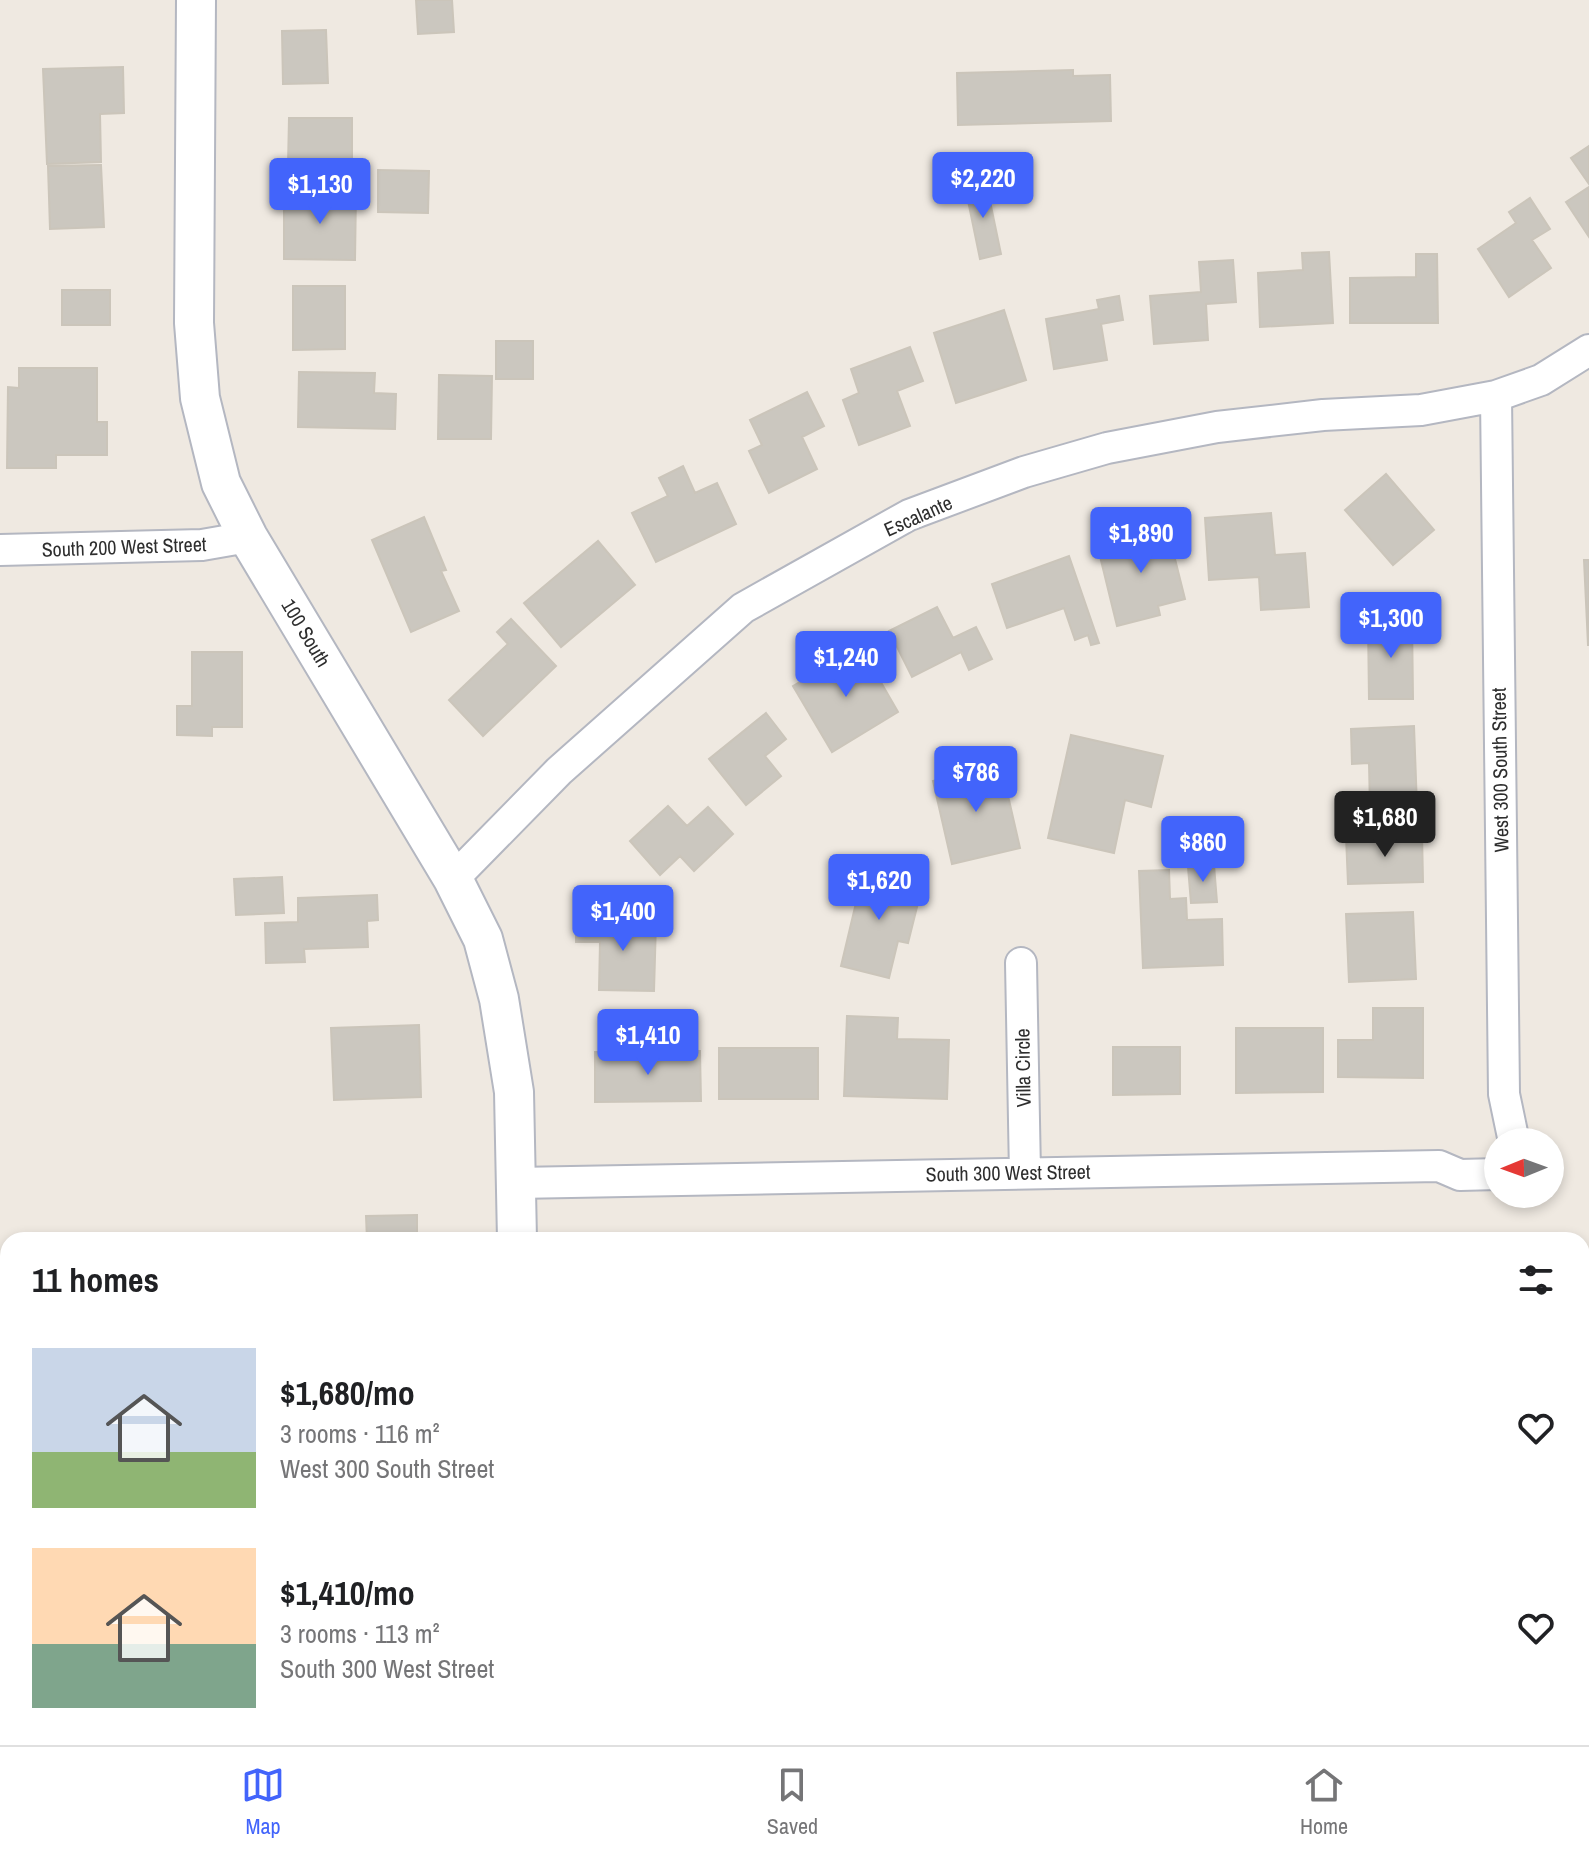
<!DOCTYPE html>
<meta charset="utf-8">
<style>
:root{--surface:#fff;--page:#f6f6f6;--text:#202124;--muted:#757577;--line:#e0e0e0;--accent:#4264fb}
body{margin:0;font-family:"Archivo Narrow",sans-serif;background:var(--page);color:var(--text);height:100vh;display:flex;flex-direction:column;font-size:30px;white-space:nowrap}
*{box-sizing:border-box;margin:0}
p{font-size:26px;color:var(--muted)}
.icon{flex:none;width:44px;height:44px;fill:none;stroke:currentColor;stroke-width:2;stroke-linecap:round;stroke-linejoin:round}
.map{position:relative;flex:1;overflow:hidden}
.side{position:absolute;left:0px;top:1232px;width:1590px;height:514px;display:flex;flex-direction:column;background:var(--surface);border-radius:24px 24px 0 0;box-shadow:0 4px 12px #0003}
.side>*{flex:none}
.needle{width:52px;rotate:269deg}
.fabs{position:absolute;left:1484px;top:1128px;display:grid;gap:16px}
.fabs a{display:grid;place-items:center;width:80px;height:80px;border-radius:50%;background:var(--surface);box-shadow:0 4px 12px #0003;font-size:40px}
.price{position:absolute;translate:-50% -68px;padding:0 18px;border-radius:8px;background:var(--accent);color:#fff;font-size:26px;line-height:52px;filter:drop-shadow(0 2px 4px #0008)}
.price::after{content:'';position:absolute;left:50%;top:48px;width:24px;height:18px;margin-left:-12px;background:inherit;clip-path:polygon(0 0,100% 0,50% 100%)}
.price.selected{background:#222;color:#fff}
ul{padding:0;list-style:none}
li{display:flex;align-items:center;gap:24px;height:200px;padding:0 32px}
li span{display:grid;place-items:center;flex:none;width:224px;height:160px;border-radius:0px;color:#555}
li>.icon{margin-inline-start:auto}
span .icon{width:96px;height:96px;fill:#fffc;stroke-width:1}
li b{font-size:34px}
h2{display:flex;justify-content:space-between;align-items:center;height:96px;padding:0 32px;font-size:34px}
.tab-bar{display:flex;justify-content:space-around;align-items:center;height:112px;border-top:2px solid var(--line);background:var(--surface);font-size:22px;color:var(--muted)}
.tab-bar a{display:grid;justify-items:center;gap:4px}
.tab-bar .selected{color:var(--accent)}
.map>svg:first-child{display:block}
</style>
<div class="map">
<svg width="1589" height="1745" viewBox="0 0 1589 1745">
<rect width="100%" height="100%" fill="#efe9e1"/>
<path fill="#cbc7bf" stroke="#cbc5ba" stroke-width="2" d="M 416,0 L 452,0 L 454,32 L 418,34 Z
M 326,30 L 328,83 L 283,84 L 282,31 Z
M 123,67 L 124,113 L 100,114 L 101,162 L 47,164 L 43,69 Z
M 1073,70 L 1073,76 L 1110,75 L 1111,121 L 958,125 L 957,73 Z
M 289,118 L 352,118 L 352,165 L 288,165 Z
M 1589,146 L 1589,184 L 1571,158 Z
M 101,165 L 104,227 L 50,229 L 48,166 Z
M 378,170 L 429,171 L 428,213 L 378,212 Z
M 986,182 L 1001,254 L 980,259 L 965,186 Z
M 1589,187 L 1589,237 L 1566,202 Z
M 284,192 L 356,192 L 355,260 L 284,259 Z
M 1530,198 L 1550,229 L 1532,240 L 1551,268 L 1509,297 L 1478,249 L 1516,223 L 1509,212 Z
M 1329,252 L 1333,323 L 1260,327 L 1258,273 L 1303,270 L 1302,253 Z
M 1416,254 L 1437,254 L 1438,323 L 1350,323 L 1350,278 L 1416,277 Z
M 1233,260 L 1236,302 L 1206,304 L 1208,340 L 1154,344 L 1150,296 L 1201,292 L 1199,262 Z
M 293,286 L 345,286 L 345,349 L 293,350 Z
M 62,290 L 110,290 L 110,325 L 62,325 Z
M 1119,296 L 1123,320 L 1101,324 L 1107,360 L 1054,369 L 1046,319 L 1099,309 L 1097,300 Z
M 1004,310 L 1026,380 L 956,403 L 934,333 Z
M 496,341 L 533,341 L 533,379 L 496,379 Z
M 910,347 L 923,381 L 897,391 L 910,426 L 859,445 L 843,400 L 859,393 L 851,369 Z
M 19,368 L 97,368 L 97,422 L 107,422 L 107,455 L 56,455 L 56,468 L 7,468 L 8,387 L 19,388 Z
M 299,372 L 375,373 L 374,393 L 396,394 L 395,429 L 298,427 Z
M 439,375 L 492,376 L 491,439 L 438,439 Z
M 807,392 L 824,426 L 802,437 L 817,469 L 769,493 L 749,451 L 762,445 L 750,420 Z
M 683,466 L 695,493 L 717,483 L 736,524 L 656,562 L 632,513 L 668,496 L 659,478 Z
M 1386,474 L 1434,530 L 1393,565 L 1345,510 Z
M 1271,513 L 1275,555 L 1305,553 L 1309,607 L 1261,610 L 1259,577 L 1209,580 L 1205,518 Z
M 424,517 L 446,570 L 441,571 L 459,611 L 411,632 L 372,540 Z
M 1167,527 L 1185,599 L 1158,606 L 1160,615 L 1117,626 L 1097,544 Z
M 598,541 L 635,585 L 561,647 L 524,603 Z
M 1069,556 L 1099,643 L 1091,645 L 1088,635 L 1075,640 L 1064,608 L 1007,628 L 992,584 Z
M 1584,560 L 1589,560 L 1589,645 L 1588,645 Z
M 937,607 L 953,638 L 976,627 L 992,659 L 969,670 L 961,652 L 912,677 L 889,631 Z
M 511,619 L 556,666 L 483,736 L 449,700 L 508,644 L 497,632 Z
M 1412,620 L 1413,699 L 1369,699 L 1368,621 Z
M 860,646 L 898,712 L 832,752 L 793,686 Z
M 192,652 L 242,652 L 242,727 L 212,727 L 212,736 L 177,735 L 177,706 L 192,706 Z
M 766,713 L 786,739 L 765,756 L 781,776 L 746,805 L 709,759 Z
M 1414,726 L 1417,807 L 1370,809 L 1369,763 L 1352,764 L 1351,729 Z
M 1071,735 L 1163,756 L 1151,807 L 1125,800 L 1114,853 L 1048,838 Z
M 1001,765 L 1020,848 L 952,864 L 933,781 Z
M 668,806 L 687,826 L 708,807 L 733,834 L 694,871 L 680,856 L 660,875 L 630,841 Z
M 1422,833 L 1423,882 L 1348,884 L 1346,836 Z
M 865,865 L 910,876 L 904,900 L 918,903 L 908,943 L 898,941 L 889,978 L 841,966 Z
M 1214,865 L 1217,902 L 1191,903 L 1188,867 Z
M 1169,870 L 1170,899 L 1186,898 L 1187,920 L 1222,919 L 1223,965 L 1143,968 L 1139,871 Z
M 282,877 L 284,913 L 236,915 L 234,879 Z
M 377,895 L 378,920 L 367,921 L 368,947 L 304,949 L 305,962 L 266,963 L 265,923 L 298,922 L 298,898 Z
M 1413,912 L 1416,979 L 1349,982 L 1346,914 Z
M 576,920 L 656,922 L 654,991 L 599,990 L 600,942 L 576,942 Z
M 1373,1008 L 1423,1008 L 1423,1078 L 1338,1077 L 1338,1040 L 1373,1040 Z
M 847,1016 L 898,1018 L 897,1039 L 949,1040 L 947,1099 L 844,1096 Z
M 419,1025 L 421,1097 L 334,1100 L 331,1028 Z
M 1236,1028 L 1323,1028 L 1323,1092 L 1236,1093 Z
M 1113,1047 L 1180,1047 L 1180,1094 L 1113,1095 Z
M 719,1048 L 818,1048 L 818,1099 L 719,1099 Z
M 700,1051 L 701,1101 L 595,1102 L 595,1052 Z
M 417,1215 L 417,1240 L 367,1240 L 366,1216 Z
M 0,1660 L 8,1660 L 8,1738 L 73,1738 L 73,1745 L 0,1745 Z
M 141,1738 L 277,1738 L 277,1745 L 141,1745 Z
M 629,1738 L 682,1738 L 682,1745 L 629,1745 Z
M 985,1738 L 1052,1738 L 1054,1745 L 987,1745 Z"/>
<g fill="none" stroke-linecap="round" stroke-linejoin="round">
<g stroke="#b4b7c1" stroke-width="20">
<path id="service" d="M 117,1738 L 117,1745"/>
</g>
<g stroke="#b4b7c1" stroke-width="34">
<path id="minor" d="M 1496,396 L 1504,1094 L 1514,1142
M 0,550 L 202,545 L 248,537
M 453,879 L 559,771 L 743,608 L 909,515 L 1024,472 L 1107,448 L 1217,427 L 1323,415 L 1421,410 L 1496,396 L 1541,380 L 1589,350
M 1021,963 L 1025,1173
M 516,1183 L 1439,1166 L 1460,1175 L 1498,1174
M 1582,1672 L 1589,1672
M 1186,1738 L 1190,1745
M 1403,1738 L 1404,1745
M 1271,1745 L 1286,1738"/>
</g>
<g stroke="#b4b7c1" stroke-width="42">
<path id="tertiary" d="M 196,0 L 194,323 L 200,398 L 221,483 L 248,537 L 453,879 L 483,939 L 499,999 L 514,1092 L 517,1240
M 517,1738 L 517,1745"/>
</g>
<path stroke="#c9c9c9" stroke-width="5" stroke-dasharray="6 4" stroke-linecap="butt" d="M 1582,1439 L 1589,1439"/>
<use href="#service" stroke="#fff" stroke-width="16"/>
<use href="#minor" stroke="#fff" stroke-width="30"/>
<use href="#tertiary" stroke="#fff" stroke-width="38"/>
</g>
<g text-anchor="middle" stroke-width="7" stroke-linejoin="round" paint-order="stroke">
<g font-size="20" fill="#2e2e2e" stroke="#fff">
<text transform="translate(918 516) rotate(-24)" y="7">Escalante</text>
<text transform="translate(124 547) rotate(-2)" y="7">South 200 West Street</text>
<text transform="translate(306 633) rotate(59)" y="7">100 South</text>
<text transform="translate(1500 770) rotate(-91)" y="7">West 300 South Street</text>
<text transform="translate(1023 1068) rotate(-91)" y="7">Villa Circle</text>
<text transform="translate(1008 1173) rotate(-1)" y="7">South 300 West Street</text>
</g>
</g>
</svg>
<div class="fabs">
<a><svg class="needle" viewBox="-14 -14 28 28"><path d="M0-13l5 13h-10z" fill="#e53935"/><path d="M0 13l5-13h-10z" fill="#757577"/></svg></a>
</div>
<b class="price" style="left:983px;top:220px">$2,220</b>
<b class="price" style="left:320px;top:226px">$1,130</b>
<b class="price" style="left:1141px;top:575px">$1,890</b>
<b class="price" style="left:1391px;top:660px">$1,300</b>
<b class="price" style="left:846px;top:699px">$1,240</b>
<b class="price" style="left:976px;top:814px">$786</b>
<b class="price selected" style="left:1385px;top:859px">$1,680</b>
<b class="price" style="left:1203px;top:884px">$860</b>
<b class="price" style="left:879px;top:922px">$1,620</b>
<b class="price" style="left:623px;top:953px">$1,400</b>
<b class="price" style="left:648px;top:1077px">$1,410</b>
<section class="side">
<h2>11 homes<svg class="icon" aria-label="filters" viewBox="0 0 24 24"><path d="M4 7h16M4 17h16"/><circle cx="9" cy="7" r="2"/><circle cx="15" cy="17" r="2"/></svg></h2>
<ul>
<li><span style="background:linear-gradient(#c9d6e8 65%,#8fb573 0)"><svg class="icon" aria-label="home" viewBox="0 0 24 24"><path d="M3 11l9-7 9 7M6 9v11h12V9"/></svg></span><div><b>$1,680/mo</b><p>3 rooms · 116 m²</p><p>West 300 South Street</p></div><svg class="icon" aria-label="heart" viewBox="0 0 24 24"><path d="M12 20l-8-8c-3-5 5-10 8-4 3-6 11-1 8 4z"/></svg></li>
<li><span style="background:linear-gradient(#ffd9b3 60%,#7fa58c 0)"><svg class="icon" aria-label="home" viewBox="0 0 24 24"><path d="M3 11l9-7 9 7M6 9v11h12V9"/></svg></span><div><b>$1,410/mo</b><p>3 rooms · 113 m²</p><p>South 300 West Street</p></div><svg class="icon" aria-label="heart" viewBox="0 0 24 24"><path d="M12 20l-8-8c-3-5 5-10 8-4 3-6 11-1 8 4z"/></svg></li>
</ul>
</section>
</div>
<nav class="tab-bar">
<a class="selected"><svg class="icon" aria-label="map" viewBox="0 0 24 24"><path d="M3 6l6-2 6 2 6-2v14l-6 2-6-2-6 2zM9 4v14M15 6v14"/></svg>Map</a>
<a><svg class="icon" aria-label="saved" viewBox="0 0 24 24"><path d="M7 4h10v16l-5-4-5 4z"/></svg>Saved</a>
<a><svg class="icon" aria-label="home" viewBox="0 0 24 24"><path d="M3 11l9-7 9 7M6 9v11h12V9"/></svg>Home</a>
</nav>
